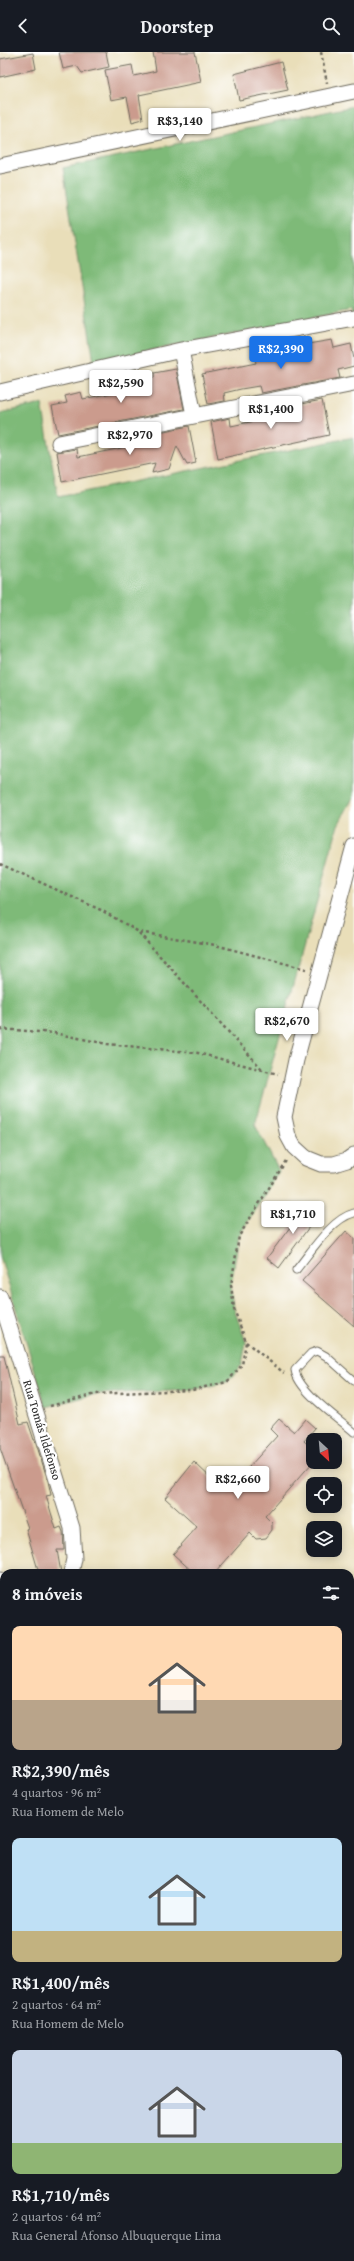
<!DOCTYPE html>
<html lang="pt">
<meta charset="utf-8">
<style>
:root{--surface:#171b24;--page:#20242c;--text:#f1f3f6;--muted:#9ea1a6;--accent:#1a73e8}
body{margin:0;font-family:"Gentium Book Plus",serif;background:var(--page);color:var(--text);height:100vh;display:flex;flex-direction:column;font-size:15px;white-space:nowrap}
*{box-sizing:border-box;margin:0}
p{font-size:13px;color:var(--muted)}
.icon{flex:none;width:22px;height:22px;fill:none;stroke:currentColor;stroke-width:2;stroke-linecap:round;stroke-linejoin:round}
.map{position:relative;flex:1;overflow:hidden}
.drawer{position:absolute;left:0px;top:1517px;width:354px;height:692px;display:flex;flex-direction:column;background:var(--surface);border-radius:12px 12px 0 0;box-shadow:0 2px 10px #0003}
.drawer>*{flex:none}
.needle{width:26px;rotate:154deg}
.controls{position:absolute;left:306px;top:1381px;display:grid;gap:8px}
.controls a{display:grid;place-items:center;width:36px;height:36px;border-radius:8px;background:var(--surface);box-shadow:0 2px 10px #0003;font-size:20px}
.price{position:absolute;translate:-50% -34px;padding:0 9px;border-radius:4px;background:#fff;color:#222;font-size:13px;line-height:26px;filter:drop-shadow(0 1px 2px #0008)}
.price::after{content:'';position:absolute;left:50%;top:24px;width:12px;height:9px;margin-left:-6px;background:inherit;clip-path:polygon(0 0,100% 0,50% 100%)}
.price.on{background:var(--accent);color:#fff}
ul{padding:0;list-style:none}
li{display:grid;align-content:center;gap:8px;height:212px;padding:0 12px}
li span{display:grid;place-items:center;height:124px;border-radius:8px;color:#555}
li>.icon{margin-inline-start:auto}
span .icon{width:72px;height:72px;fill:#fffc;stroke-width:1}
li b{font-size:17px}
h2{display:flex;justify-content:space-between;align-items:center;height:48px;padding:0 12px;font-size:17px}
header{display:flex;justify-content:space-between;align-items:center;height:52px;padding:0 12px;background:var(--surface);font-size:18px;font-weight:600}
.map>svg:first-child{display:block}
</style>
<header><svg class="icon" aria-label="back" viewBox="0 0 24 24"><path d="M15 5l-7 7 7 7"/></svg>Doorstep<svg class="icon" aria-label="search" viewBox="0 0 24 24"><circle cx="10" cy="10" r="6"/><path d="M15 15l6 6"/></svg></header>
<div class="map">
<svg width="354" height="2209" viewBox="0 0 354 2209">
<rect width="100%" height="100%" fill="#fff"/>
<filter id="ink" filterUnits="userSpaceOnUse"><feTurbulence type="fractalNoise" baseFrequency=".025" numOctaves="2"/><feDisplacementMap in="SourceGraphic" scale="8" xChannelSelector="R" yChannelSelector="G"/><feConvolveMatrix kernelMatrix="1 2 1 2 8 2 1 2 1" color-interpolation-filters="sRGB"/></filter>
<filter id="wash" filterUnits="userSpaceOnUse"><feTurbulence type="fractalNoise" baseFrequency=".012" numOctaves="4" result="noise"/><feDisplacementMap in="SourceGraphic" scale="16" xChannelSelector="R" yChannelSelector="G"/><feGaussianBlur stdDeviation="0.9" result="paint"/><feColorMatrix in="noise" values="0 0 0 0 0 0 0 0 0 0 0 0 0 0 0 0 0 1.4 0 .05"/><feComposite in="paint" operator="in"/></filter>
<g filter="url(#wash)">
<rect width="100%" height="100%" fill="#e9deb9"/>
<path fill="#9eda8d" stroke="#64825c" d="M 0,1942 L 4,1942 L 4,2006 L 0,2007 Z
M 350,1944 L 354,1944 L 354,2160 L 350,2160 Z
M 4,2036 L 4,2205 L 41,2205 L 22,2209 L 0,2209 L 0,2037 Z
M 190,2205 L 224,2205 L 225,2209 L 171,2209 Z"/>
<path fill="#7eba78" stroke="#547252" d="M 354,54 L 354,274 L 351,258 L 94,310 L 63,116 Z
M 42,352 L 58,445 L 354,385 L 354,744 L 338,773 L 255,1073 L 279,1119 L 239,1184 L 231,1233 L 234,1257 L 246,1290 L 242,1313 L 227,1330 L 192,1338 L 96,1342 L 46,1355 L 0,1204 L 0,361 Z"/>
<g id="blocks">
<path fill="#cb9b8d" d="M 59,0 L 106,0 L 109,15 L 82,21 L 77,14 L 63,17 Z
M 153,0 L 195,0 L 201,30 L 139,43 L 143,67 L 132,70 L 127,45 L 111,48 L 105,18 L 132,13 L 134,24 L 156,19 Z
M 33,1 L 36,17 L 0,25 L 0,7 Z
M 281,10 L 288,38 L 239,48 L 234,22 Z
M 332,288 L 334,296 L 351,292 L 354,307 L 354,314 L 338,318 L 340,326 L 261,341 L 259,334 L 241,337 L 224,341 L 225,349 L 208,352 L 202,322 L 256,311 L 254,301 Z
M 176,317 L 184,357 L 58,382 L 52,354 L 67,351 L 65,344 L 81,340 L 83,347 L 132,337 L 131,332 L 150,328 L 154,326 L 154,321 Z
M 322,348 L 329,383 L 218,407 L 211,370 L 230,366 L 231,374 L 250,370 L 268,366 L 267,359 Z
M 189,374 L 196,411 L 187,413 L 177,394 L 169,417 L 152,421 L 155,411 L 62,430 L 57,400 L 77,397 L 78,405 L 146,391 L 144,383 Z
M 308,1151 L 320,1160 L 279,1216 L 267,1206 Z
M 346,1179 L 354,1186 L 354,1274 L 302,1229 Z
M 0,1304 L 4,1304 L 20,1372 L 28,1370 L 34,1388 L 35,1388 L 48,1429 L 51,1443 L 46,1444 L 56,1477 L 61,1475 L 63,1480 L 64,1498 L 57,1498 L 61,1521 L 39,1521 L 26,1477 L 28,1476 L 0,1396 Z
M 279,1367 L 294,1380 L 305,1367 L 315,1376 L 304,1389 L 313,1397 L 313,1410 L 265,1464 L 272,1471 L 272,1478 L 266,1486 L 256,1487 L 250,1481 L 215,1521 L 194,1521 L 173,1502 L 197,1475 L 165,1446 L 194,1410 L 215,1430 L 219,1425 L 231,1435 L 277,1384 L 270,1377 Z"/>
</g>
</g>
<g filter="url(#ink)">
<use href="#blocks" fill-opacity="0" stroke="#6e6a5d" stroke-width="1"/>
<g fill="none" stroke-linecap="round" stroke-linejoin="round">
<g stroke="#6e6a5d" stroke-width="9">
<path id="lane" d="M 296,1218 C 311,1200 331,1167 354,1161
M 354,1329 L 326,1304 L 317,1299 L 311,1301 L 295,1318 C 298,1339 338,1366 354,1380
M 350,1711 L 354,1707
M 350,1722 L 354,1722
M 350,1786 L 354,1785"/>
</g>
<g stroke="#6e6a5d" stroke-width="17">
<path id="street" d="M 0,114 L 354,39
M 181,298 L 194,363
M 0,340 L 181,298 L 354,266
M 59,391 L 354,332
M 354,794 L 296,1008 L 284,1065 L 288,1084 L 294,1095 L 306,1106 L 321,1112 L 334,1112 L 347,1108 L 354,1103
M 0,1245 L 72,1476 L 74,1507 L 71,1521
M 0,1528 L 4,1529
M 0,1736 L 4,1718
M 0,1759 L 4,1760
M 0,1811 L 4,1792
M 350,2178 L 354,2178"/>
</g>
<g stroke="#6e6a5d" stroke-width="23">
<path id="secondary" d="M 238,2205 L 239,2209
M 258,2205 L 259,2209"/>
</g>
<g stroke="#6e6a5d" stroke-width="24">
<path id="primary" d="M 350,1902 L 354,1902
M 0,1903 L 4,1903
M 0,1929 L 4,1929
M 350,1932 L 354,1931"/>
</g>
<path stroke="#6e6a5d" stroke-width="2.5" stroke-dasharray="3 3" stroke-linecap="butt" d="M 321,0 L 327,31
M 0,812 L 101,858 L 139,880 L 215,893 L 306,917
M 139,881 L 262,1017
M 0,977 L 54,981 L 107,992 L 198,1001 L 278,1022
M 246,1290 L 284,1321
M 50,1354 L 96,1342 L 192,1338 L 227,1330 L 242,1313 L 246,1290 L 234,1257 L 231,1233 L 239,1184 L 287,1107"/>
<use href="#lane" stroke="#fff" stroke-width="7"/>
<use href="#street" stroke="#fff" stroke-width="15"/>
<use href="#secondary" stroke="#fbe6c4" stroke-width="21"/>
<use href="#primary" stroke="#f5c16b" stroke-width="22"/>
</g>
</g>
<g text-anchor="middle" stroke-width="4" stroke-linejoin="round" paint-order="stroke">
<g font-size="12" fill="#2b2b2b" stroke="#fff">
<text transform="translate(42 1378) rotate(73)" y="4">Rua Tomás Ildefonso</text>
</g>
</g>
</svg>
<div class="controls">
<a><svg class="needle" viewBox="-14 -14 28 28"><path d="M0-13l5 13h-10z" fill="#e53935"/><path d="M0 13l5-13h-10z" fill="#9ea1a6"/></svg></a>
<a><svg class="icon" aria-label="locate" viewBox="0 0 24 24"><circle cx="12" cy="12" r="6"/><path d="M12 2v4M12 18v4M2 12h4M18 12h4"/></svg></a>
<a><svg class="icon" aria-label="layers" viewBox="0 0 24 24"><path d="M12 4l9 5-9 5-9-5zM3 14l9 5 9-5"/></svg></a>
</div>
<b class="price" style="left:180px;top:90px">R$3,140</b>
<b class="price on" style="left:281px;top:318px">R$2,390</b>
<b class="price" style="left:121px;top:352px">R$2,590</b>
<b class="price" style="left:271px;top:378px">R$1,400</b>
<b class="price" style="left:130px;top:404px">R$2,970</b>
<b class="price" style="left:287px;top:990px">R$2,670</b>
<b class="price" style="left:293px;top:1183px">R$1,710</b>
<b class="price" style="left:238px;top:1448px">R$2,660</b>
<section class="drawer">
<h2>8 imóveis<svg class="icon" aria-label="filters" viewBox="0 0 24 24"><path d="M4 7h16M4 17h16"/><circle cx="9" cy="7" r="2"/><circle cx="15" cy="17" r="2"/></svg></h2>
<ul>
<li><span style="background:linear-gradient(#ffd9b3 60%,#b9a48a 0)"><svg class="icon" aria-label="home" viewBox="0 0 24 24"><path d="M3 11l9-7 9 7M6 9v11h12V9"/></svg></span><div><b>R$2,390/mês</b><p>4 quartos · 96 m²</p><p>Rua Homem de Melo</p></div></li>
<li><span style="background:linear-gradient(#bfe0f5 75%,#c2b280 0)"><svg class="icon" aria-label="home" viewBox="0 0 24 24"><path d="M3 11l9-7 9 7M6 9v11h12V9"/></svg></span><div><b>R$1,400/mês</b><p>2 quartos · 64 m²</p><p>Rua Homem de Melo</p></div></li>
<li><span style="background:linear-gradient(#c9d6e8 75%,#8fb573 0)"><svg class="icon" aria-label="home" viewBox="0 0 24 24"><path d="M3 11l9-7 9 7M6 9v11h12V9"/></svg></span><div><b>R$1,710/mês</b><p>2 quartos · 64 m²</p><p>Rua General Afonso Albuquerque Lima</p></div></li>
</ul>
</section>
</div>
